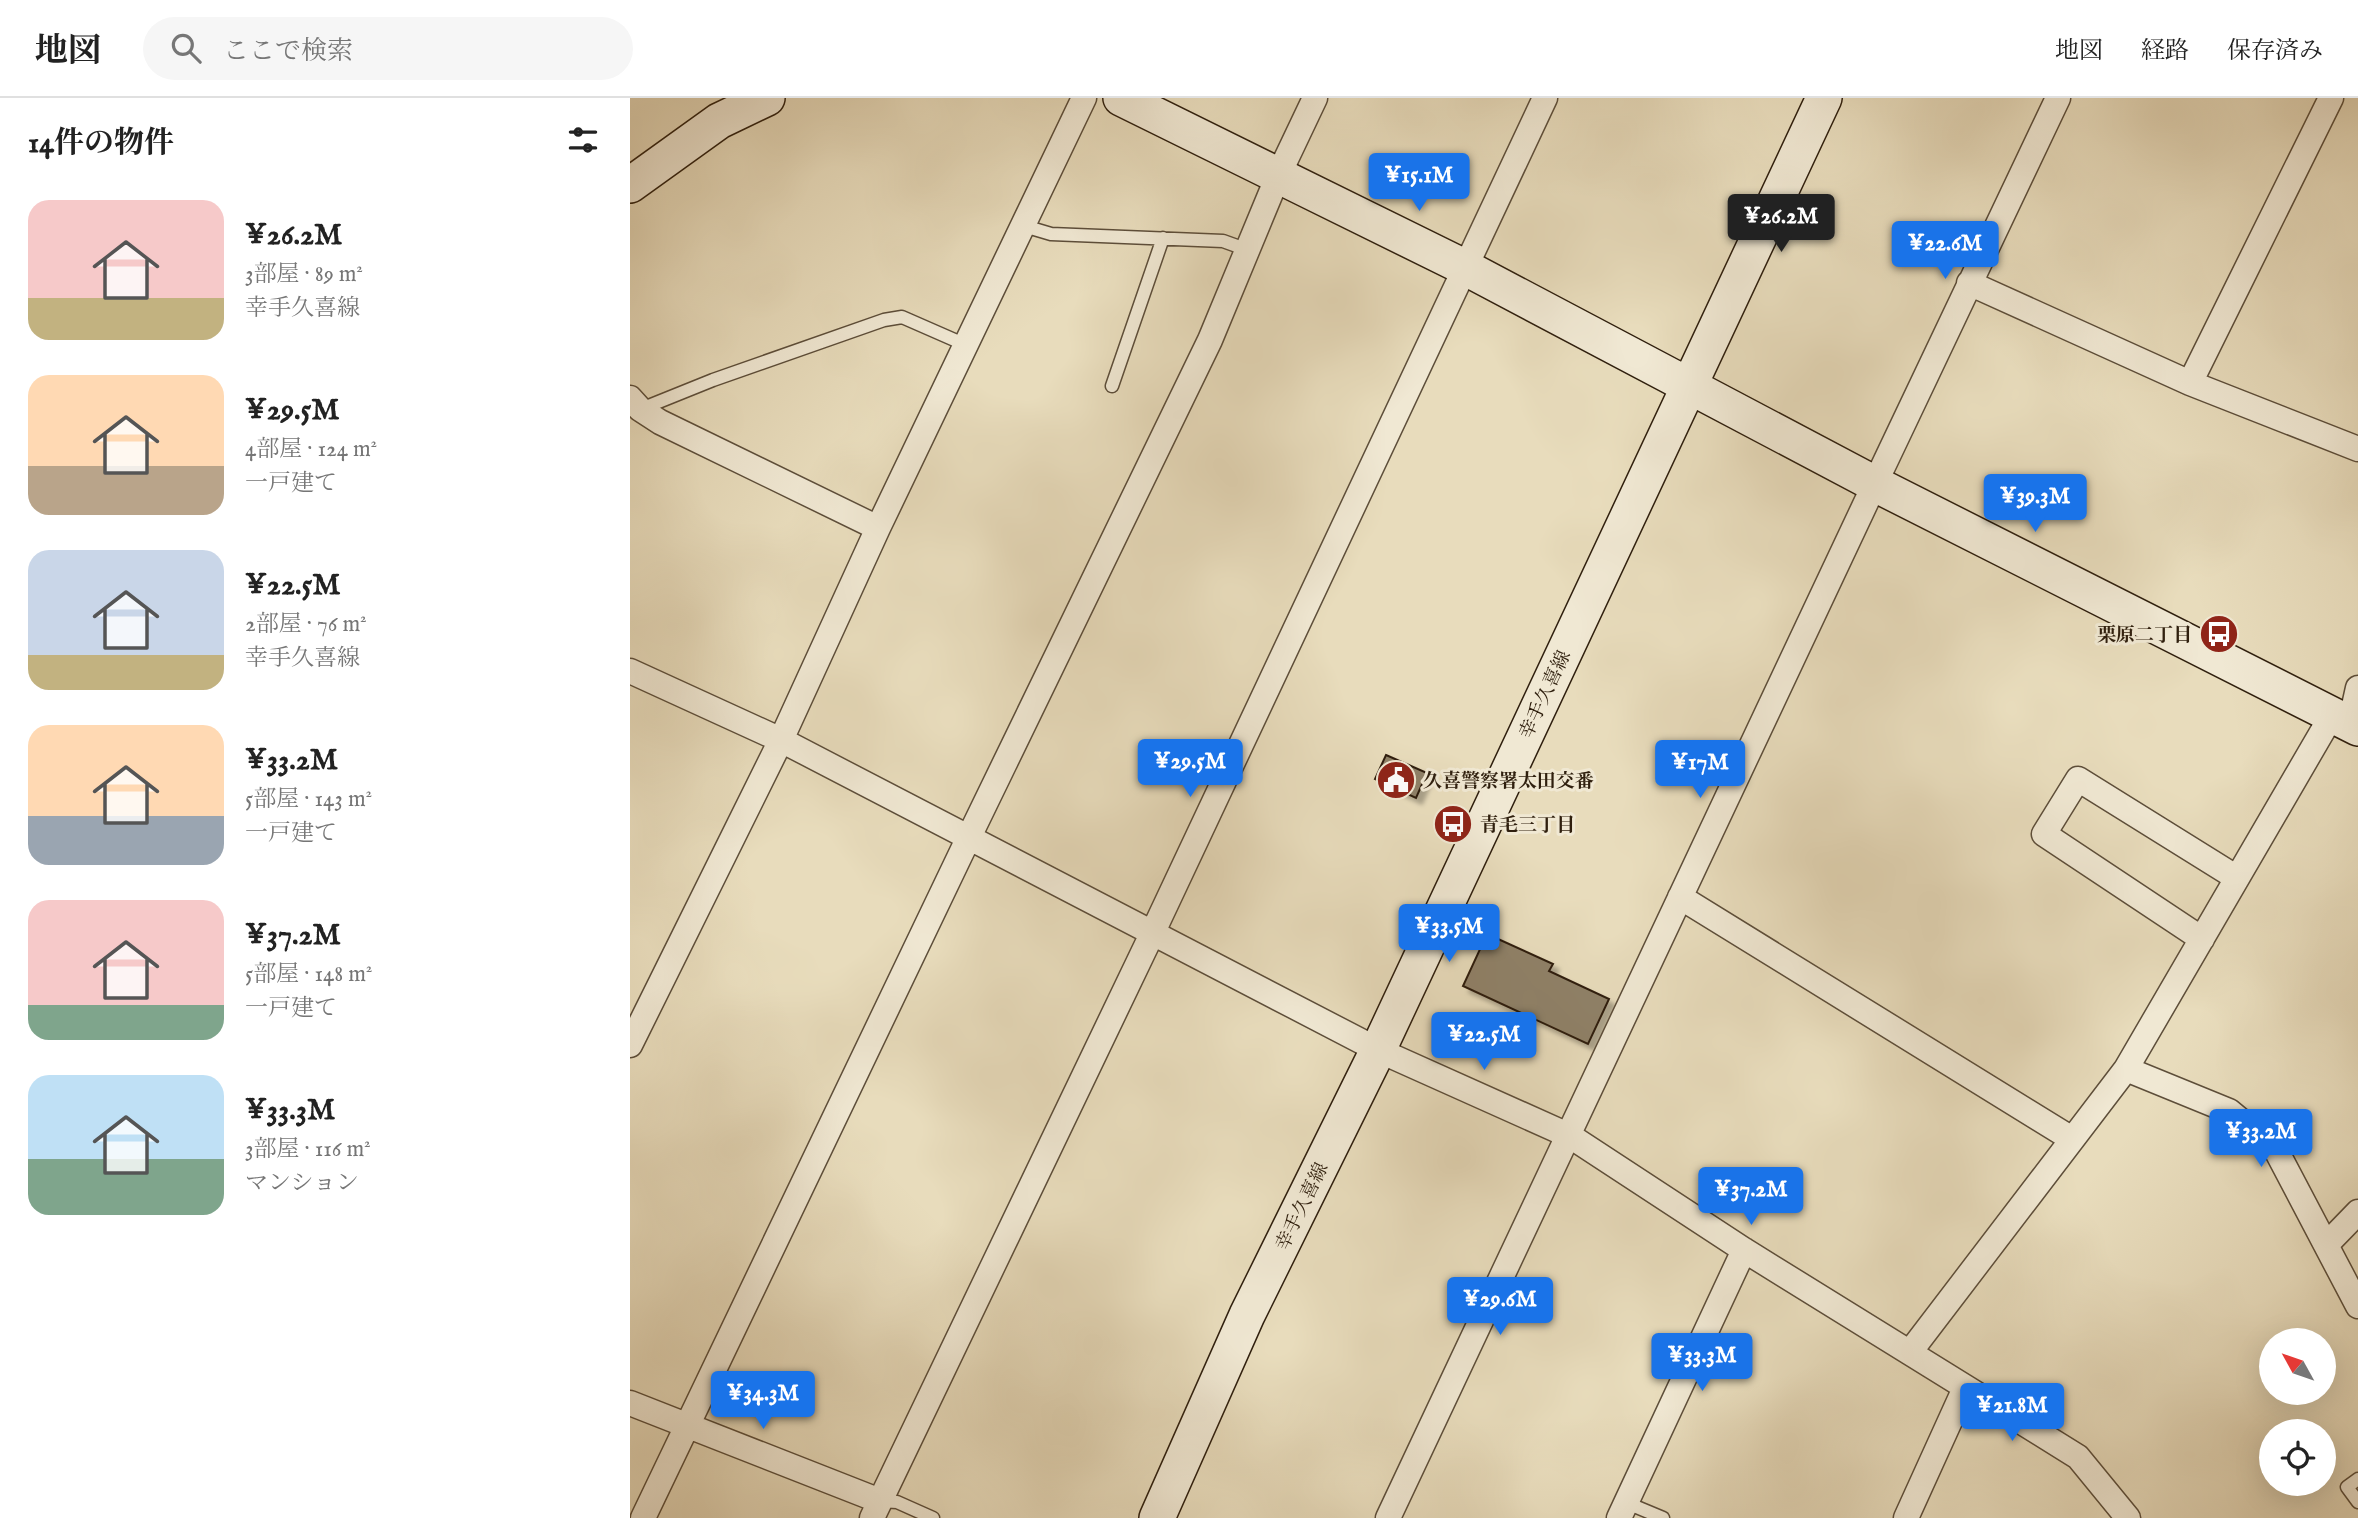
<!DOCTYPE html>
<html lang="ja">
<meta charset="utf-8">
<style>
:root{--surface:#fff;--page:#f6f6f6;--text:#222;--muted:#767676;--line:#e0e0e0;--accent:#1a73e8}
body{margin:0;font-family:"IM FELL English","Noto Serif JP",serif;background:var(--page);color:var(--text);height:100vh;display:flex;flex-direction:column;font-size:26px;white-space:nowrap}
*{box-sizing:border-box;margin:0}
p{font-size:23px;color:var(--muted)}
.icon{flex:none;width:38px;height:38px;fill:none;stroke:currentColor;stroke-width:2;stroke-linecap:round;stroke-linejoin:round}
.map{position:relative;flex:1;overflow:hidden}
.panel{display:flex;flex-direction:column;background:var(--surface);width:630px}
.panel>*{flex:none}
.needle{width:46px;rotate:310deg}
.controls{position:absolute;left:1629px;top:1230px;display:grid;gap:14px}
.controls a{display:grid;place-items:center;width:77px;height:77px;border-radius:50%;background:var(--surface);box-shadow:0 7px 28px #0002;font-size:35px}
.price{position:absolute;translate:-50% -60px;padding:0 16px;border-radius:7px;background:var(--accent);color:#fff;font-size:23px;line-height:46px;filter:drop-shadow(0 2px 4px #0008)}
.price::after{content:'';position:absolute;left:50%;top:42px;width:21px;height:16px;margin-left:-10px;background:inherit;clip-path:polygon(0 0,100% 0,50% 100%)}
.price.current{background:#222;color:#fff}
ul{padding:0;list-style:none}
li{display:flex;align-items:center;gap:21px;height:175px;padding:0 28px}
li span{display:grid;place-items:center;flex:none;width:196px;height:140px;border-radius:21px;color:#555}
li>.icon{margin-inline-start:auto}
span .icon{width:84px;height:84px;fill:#fffc;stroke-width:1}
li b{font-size:30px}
h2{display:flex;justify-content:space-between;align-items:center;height:84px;padding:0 28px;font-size:30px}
header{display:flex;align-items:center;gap:42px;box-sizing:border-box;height:98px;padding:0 35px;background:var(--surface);border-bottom:2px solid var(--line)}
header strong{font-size:33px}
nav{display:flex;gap:38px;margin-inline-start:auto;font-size:24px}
.search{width:490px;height:63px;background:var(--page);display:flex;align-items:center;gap:18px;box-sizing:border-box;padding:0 24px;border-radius:38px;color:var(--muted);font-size:26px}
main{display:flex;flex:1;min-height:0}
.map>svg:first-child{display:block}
</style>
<header>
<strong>地図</strong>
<div class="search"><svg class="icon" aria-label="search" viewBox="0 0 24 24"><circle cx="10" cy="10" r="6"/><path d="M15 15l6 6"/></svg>ここで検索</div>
<nav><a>地図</a><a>経路</a><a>保存済み</a></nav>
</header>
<main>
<section class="panel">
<h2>14件の物件<svg class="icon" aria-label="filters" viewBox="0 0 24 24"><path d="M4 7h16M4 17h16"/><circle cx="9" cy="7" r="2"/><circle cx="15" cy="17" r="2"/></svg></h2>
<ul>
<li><span style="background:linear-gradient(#f6c9c9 70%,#c2b280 0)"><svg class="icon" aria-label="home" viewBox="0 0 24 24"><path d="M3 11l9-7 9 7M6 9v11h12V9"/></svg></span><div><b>¥26.2M</b><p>3部屋 · 89 m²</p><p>幸手久喜線</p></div></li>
<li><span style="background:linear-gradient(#ffd9b3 65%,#b9a48a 0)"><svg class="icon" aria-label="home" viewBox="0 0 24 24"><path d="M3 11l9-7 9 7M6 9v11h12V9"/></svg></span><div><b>¥29.5M</b><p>4部屋 · 124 m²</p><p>一戸建て</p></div></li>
<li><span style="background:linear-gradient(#c9d6e8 75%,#c2b280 0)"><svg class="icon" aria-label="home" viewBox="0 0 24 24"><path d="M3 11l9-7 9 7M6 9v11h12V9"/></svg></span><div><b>¥22.5M</b><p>2部屋 · 76 m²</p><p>幸手久喜線</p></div></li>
<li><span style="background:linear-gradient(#ffd9b3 65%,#9aa5b1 0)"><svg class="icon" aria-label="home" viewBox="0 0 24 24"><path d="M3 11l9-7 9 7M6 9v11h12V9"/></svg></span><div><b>¥33.2M</b><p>5部屋 · 143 m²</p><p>一戸建て</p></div></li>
<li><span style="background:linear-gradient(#f6c9c9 75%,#7fa58c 0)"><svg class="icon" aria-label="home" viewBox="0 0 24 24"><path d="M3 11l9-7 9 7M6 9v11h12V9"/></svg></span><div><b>¥37.2M</b><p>5部屋 · 148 m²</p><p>一戸建て</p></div></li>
<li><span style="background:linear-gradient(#bfe0f5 60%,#7fa58c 0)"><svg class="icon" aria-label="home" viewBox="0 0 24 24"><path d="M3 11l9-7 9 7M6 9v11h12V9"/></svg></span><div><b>¥33.3M</b><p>3部屋 · 116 m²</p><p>マンション</p></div></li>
</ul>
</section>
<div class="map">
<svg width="1728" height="1420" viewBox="0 0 1728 1420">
<defs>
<filter id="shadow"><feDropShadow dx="6" dy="6" stdDeviation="2" flood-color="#0004"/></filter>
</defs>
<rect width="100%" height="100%" fill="#e8dcbc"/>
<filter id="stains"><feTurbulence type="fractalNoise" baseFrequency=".00286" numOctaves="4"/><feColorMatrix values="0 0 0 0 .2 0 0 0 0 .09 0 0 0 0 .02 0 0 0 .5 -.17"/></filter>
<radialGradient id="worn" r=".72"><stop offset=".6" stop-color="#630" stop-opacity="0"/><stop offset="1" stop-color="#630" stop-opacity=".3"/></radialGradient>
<path fill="#8f8168" stroke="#2f1f0e" stroke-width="2" filter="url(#shadow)" d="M 756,657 L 797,675 L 786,700 L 745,681 Z
M 857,836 L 923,866 L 919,873 L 979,901 L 958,946 L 833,888 Z"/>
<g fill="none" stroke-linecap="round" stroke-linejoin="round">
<g stroke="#5d4e3a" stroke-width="15">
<path id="lane" d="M 394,128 L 421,136 L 593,143 L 618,152
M 482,288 L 533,140
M 11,311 L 83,282 L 254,222 L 272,219 L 336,247
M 1728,1381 L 1717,1389 L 1728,1404
M 250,1403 L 267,1404 L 303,1420
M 997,1405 L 1033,1420"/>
</g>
<g stroke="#5d4e3a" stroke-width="27">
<path id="street" d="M 1339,185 L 1560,285 L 1728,351
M 1560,285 L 1701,0
M 0,300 L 10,311 L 30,324 L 248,430
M 0,573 L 151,642 L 748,952 L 940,1038 L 1114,1152 L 1448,1359 L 1498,1420
M 1720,626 L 1728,590
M 1050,799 L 1442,1041
M 1572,841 L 1414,736 L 1448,681 L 1607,780
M 0,947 L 151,642 L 248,430 L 454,0
M 1496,971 L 1599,1013 L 1646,1052 L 1728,1208
M 1696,1147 L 1728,1114
M 1280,1254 L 1496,971 L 1702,617
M 0,1305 L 250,1403
M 13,1420 L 338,741 L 580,242 L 648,78 L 685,0
M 242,1420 L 522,836 L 915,0
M 758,1420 C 983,947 1202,472 1428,0
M 989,1420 L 1114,1152
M 1276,1420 L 1335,1290"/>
</g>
<g stroke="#2f1f0e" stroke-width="38">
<path id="secondary" d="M 491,0 L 836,170 L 1243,385 L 1728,630
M 0,87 L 89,23 L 137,0
M 527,1420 L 617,1217 L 748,952 L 1194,0"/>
</g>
<use href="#lane" stroke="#f0e8d3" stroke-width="12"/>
<use href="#street" stroke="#f0e8d3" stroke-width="24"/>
<use href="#secondary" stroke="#f0e8d3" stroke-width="35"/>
</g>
<defs>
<g id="bus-disc" transform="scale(2.0125)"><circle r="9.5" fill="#8f2418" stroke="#f0e8d3"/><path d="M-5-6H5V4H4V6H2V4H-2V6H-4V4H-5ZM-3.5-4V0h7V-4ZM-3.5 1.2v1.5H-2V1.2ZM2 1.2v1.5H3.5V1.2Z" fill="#fff"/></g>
<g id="civic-disc" transform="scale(2.0125)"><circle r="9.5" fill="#8f2418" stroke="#f0e8d3"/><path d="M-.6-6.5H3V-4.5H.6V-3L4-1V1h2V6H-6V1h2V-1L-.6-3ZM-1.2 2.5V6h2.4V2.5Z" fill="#fff"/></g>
</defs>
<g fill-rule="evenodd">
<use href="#bus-disc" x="1589" y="536"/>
<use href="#civic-disc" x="766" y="682"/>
<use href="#bus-disc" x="823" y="726"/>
</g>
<g text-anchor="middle" stroke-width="6" stroke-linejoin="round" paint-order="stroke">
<g font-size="19" font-weight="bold" fill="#2f1f0e" stroke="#f0e8d3" text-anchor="start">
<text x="1562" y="543" text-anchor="end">栗原二丁目</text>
<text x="793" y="689">久喜警察署太田交番</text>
<text x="850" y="733">青毛三丁目</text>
</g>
<g font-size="19" fill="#2f1f0e" stroke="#f0e8d3">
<text transform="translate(914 596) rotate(-65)" y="7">幸手久喜線</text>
<text transform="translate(671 1108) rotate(-64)" y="7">幸手久喜線</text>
</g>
</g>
<rect width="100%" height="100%" filter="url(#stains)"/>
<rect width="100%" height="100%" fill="url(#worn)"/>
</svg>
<div class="controls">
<a><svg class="needle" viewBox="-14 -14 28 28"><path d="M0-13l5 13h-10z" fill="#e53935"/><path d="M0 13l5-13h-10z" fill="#767676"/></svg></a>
<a><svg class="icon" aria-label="locate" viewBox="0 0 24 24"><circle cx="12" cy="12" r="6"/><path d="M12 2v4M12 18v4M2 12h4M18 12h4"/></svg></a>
</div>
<b class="price" style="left:789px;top:115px">¥15.1M</b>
<b class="price current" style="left:1151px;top:156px">¥26.2M</b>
<b class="price" style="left:1315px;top:183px">¥22.6M</b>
<b class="price" style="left:1405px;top:436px">¥39.3M</b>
<b class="price" style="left:560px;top:701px">¥29.5M</b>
<b class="price" style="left:1070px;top:702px">¥17M</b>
<b class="price" style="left:819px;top:866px">¥33.5M</b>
<b class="price" style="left:854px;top:974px">¥22.5M</b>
<b class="price" style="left:1631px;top:1071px">¥33.2M</b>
<b class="price" style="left:1121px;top:1129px">¥37.2M</b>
<b class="price" style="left:870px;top:1239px">¥29.6M</b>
<b class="price" style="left:1072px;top:1295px">¥33.3M</b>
<b class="price" style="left:133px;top:1333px">¥34.3M</b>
<b class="price" style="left:1382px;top:1345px">¥21.8M</b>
</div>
</main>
